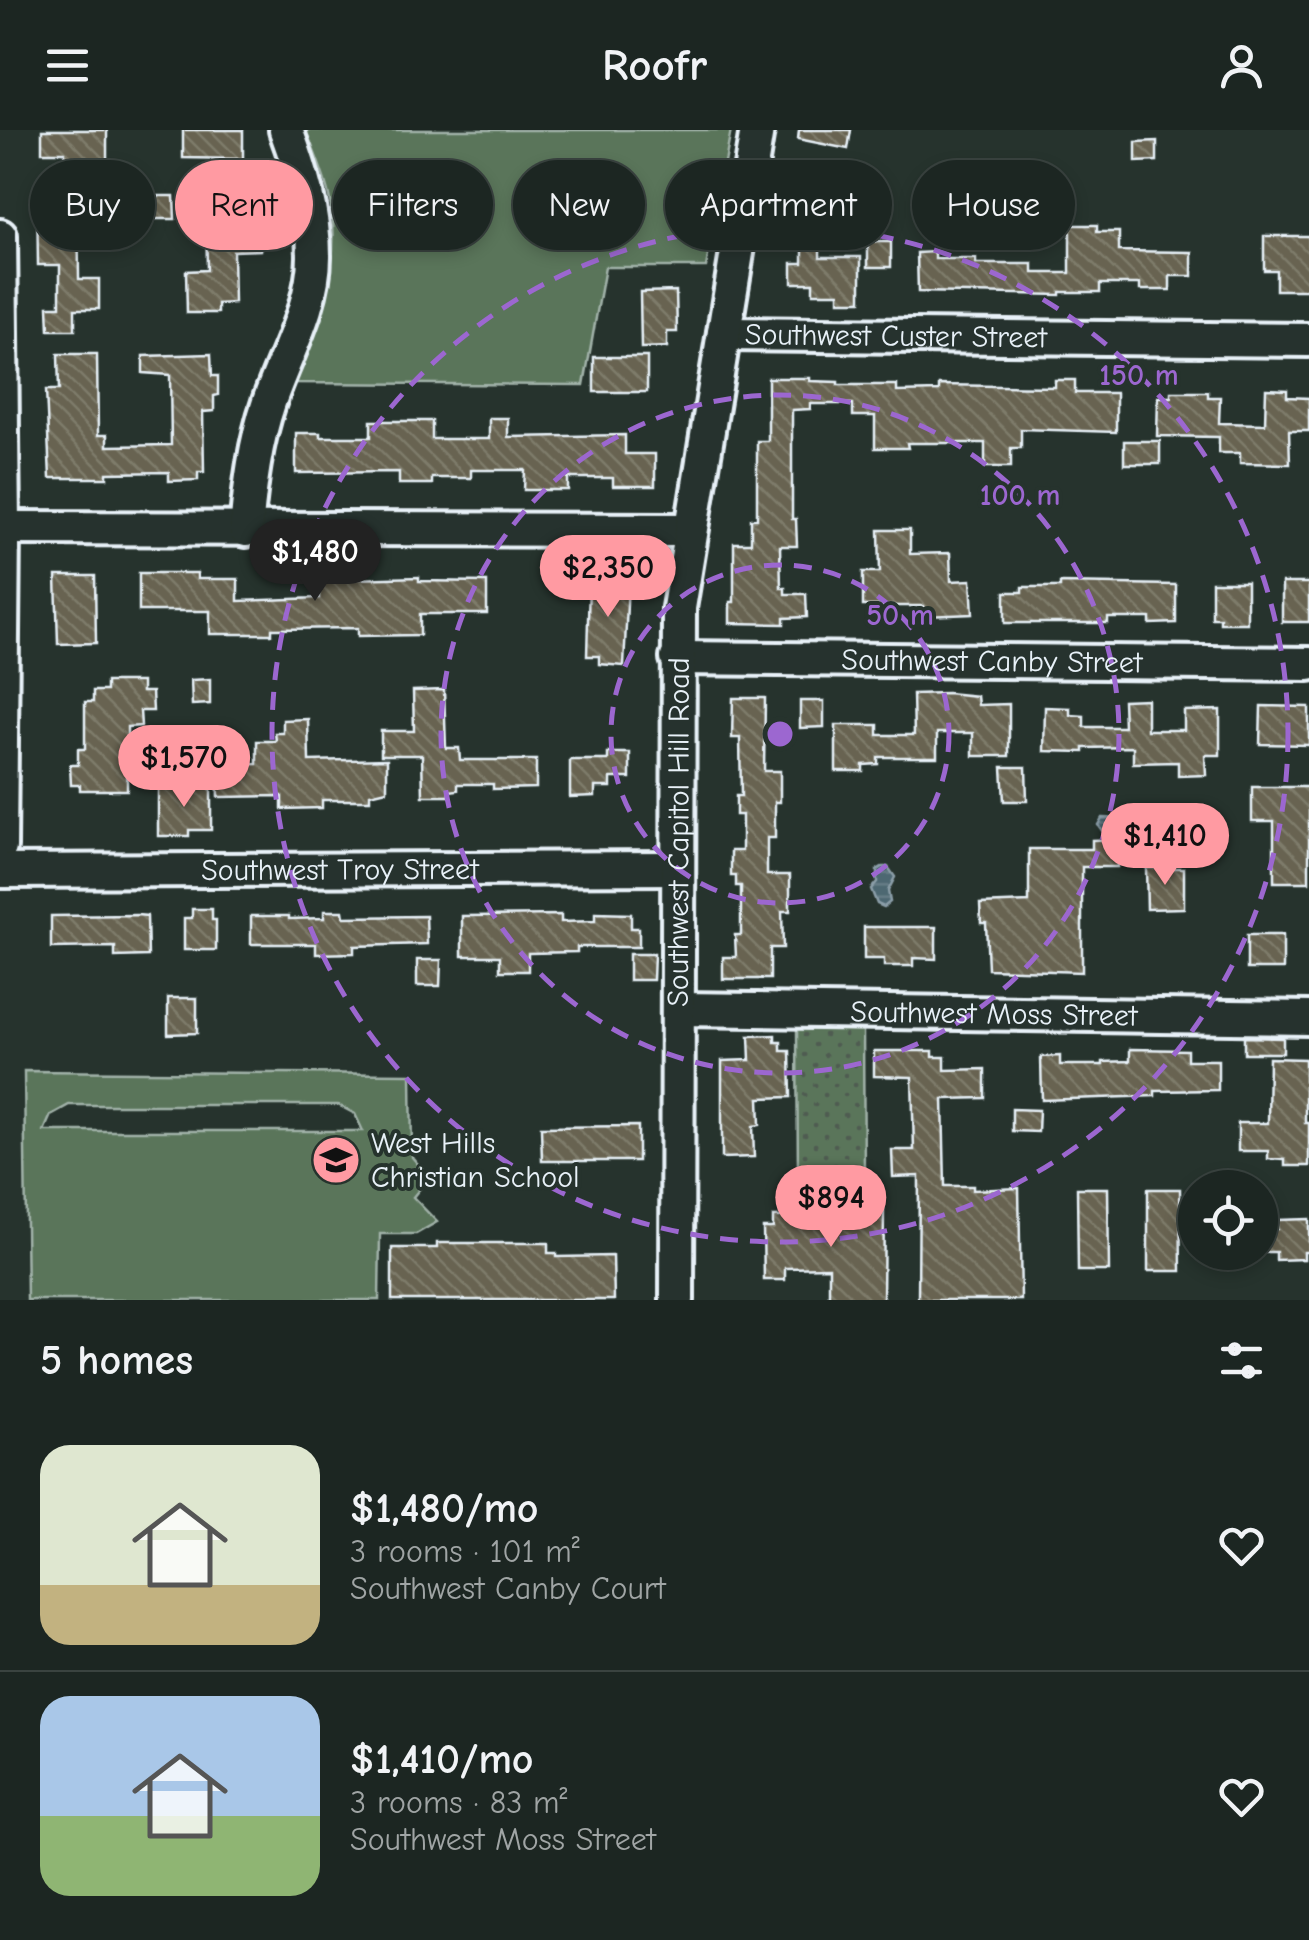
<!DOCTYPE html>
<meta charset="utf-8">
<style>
:root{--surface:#1c2622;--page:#252e2a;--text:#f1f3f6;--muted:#a0a5a5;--line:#3a4340;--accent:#ff9aa2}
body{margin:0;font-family:"Comic Neue",sans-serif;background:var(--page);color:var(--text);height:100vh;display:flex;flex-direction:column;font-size:38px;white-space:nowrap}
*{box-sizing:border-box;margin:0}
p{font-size:32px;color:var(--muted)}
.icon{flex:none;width:55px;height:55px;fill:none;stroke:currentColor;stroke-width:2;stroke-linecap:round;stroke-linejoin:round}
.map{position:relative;height:1170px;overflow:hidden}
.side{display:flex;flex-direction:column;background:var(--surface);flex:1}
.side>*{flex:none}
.top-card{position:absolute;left:30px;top:30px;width:1250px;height:90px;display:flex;gap:20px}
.buttons{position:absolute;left:1178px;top:1040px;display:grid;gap:20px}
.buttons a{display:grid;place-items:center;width:100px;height:100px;border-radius:50%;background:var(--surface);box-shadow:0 5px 15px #0003,0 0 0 2px var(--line);font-size:50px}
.price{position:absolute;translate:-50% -85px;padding:0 22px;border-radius:35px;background:var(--accent);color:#111;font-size:32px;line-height:65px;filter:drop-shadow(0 2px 5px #0008)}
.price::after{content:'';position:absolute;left:50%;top:60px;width:30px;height:22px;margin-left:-15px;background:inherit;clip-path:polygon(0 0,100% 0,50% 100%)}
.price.current{background:#222;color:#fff}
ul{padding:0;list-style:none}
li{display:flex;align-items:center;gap:30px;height:250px;padding:0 40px}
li+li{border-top:2px solid var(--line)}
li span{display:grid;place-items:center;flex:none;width:280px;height:200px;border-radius:30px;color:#555}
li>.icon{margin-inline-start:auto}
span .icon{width:120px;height:120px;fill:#fffc;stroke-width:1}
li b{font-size:42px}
h2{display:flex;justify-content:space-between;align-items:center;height:120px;padding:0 40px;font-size:42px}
.tag{padding:0 35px;border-radius:45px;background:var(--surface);box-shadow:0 5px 15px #0003,0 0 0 2px var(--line);font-size:35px;line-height:90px}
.tag.current{background:var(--accent);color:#111}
header{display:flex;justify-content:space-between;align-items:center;height:130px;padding:0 40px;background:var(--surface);font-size:45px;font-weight:700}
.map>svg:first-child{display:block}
</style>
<header><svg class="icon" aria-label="menu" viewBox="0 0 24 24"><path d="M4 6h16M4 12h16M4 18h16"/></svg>Roofr<svg class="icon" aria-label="person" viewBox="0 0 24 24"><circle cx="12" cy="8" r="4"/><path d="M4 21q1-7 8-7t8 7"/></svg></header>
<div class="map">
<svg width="1309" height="1170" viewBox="0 0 1309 1170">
<defs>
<pattern id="grass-dots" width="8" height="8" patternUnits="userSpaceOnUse" patternTransform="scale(2.5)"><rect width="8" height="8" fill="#5a745a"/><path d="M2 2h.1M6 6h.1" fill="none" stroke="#4f5c51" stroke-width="1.8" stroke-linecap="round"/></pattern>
<pattern id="water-rules" width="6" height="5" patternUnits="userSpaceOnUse" patternTransform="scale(2.5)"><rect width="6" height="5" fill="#4d6772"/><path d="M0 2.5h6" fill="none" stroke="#677d87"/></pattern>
<pattern id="building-back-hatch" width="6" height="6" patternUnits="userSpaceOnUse" patternTransform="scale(2.5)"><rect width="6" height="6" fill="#686451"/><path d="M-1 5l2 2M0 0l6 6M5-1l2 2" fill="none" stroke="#7e7b6b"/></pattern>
</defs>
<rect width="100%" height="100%" fill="#26332d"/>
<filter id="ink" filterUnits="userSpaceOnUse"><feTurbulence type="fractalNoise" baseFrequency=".01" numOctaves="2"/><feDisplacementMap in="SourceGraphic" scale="20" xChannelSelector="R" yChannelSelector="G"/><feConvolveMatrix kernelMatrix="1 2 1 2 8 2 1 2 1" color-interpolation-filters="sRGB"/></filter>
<g filter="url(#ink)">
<path fill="url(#grass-dots)" stroke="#a1b2a9" stroke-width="2.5" d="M 797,899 L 863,900 L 864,1049 L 798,1048 Z"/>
<path fill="#5a745a" stroke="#a1b2a9" stroke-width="2.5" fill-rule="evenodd" d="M 306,0 L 731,0 L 706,137 L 605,137 L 584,255 L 293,253 C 316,192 345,133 329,66 C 324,43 314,22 306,0 Z
M 24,941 L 411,944 L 412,1027 L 429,1047 L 413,1067 L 437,1092 L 416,1104 L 380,1104 L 379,1170 L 27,1170 ZM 69,975 L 338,975 L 355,984 L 363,1001 L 44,1001 L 51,985 Z"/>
<path fill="url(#water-rules)" stroke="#8b9ea8" stroke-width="2.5" d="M 1102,688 L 1128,689 L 1131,701 L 1105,705 L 1098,695 Z
M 882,737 L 888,737 L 895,747 L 888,761 L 890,772 L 884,777 L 877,774 L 871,759 L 877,752 L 877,740 Z"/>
<path fill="url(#building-back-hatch)" stroke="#e8f1f8" stroke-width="2.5" d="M 42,0 L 107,0 L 107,52 L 65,53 L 65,22 L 42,22 Z
M 183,0 L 243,0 L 243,29 L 183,28 Z
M 799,0 L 851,0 L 848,19 L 798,9 Z
M 1157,11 L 1157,31 L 1136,32 L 1136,12 Z
M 811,48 L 864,48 L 864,75 L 842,75 L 842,92 L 812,92 Z
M 78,64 L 79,149 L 99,149 L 99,179 L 75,179 L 75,200 L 49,200 L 48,176 L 60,176 L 60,135 L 38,135 L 37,65 Z
M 150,66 L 174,66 L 175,89 L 150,89 Z
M 266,76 L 267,98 L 260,98 L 261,120 L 233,121 L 234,173 L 218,174 L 218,183 L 187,183 L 186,141 L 207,140 L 206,77 Z
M 1070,95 L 1097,95 L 1097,102 L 1119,102 L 1119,121 L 1192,122 L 1192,146 L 1170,146 L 1170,160 L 1140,160 L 1140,154 L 1100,154 L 1100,162 L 1060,162 L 1060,165 L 918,162 L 917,123 L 935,122 L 935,129 L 976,129 L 976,134 L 1033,134 L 1033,143 L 1070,143 Z
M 1264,106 L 1309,106 L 1309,160 L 1276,160 L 1276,140 L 1264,140 Z
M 868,112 L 891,112 L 891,137 L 868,137 Z
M 803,118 L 820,118 L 820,127 L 861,127 L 861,171 L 839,171 L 839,163 L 813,163 L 813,153 L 792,153 L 792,133 L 803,133 Z
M 676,161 L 677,202 L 667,202 L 667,217 L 641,218 L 640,162 Z
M 58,224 L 97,224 L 98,305 L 107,305 L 107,316 L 171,315 L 170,245 L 143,243 L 143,226 L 211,224 L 212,246 L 218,246 L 218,265 L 214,266 L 214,281 L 203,282 L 204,342 L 198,342 L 198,350 L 169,351 L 169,342 L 107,343 L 107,348 L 50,348 L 46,260 L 59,260 Z
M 594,227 L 647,227 L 647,262 L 594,262 Z
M 768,248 L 810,248 L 810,251 L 838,252 L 838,255 L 897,255 L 897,262 L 939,261 L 939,255 L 1055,257 L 1055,250 L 1075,250 L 1075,263 L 1116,263 L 1116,302 L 1021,299 L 1021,318 L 1011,318 L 1011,337 L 985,337 L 985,313 L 907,313 L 908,318 L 875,318 L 875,286 L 853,286 L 853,274 L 810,274 L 810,279 L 792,280 L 792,389 L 796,389 L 797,416 L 780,416 L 781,458 L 785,458 L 785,464 L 806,464 L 807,487 L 784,488 L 784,494 L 730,493 L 730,472 L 734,472 L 734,413 L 751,413 L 751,389 L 757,389 L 757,311 L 768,311 Z
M 1266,259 L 1287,260 L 1287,267 L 1309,268 L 1309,301 L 1289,301 L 1290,334 L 1240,333 L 1240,323 L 1219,323 L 1219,307 L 1157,306 L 1158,267 L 1171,267 L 1171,262 L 1208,262 L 1208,267 L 1220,267 L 1219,293 L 1265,294 Z
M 489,288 L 508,288 L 508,307 L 625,305 L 625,324 L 655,324 L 655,356 L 613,356 L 613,348 L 568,348 L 568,360 L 524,360 L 525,340 L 471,340 L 471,348 L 432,348 L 432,354 L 399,354 L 399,342 L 296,343 L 296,303 L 320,303 L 320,307 L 371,307 L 371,291 L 432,291 L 432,309 L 489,309 Z
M 1124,311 L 1160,311 L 1160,334 L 1124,334 Z
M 879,400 L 910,400 L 910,424 L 950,423 L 951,451 L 971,450 L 973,484 L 925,486 L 924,476 L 863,476 L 863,442 L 880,442 Z
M 139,443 L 197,443 L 197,449 L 238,449 L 238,471 L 319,468 L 319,450 L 419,447 L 419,451 L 487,452 L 487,484 L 420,484 L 420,505 L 358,506 L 358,498 L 272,499 L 272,504 L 210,504 L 210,481 L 139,481 Z
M 601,443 L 621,444 L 621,453 L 628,453 L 624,536 L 599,534 L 599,526 L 587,526 L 589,454 L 601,455 Z
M 56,446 L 95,446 L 96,513 L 58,514 Z
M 1212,452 L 1247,452 L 1247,493 L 1220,493 L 1220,488 L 1212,488 Z
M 1060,453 L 1176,455 L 1176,493 L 1150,494 L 1150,488 L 1108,488 L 1108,493 L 1005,493 L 1005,462 L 1022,462 L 1022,457 L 1060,457 Z
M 1282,453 L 1309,453 L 1309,492 L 1282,492 Z
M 210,549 L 210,574 L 192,575 L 191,550 Z
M 106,552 L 142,552 L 142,562 L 152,562 L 153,581 L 140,581 L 141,596 L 127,597 L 127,660 L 80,660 L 80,655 L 71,655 L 70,635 L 78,635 L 78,619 L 85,619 L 85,572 L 93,572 L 93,561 L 106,561 Z
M 444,560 L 446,618 L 459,618 L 460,630 L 536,630 L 536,658 L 493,659 L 493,654 L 458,654 L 458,660 L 449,661 L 449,666 L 423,666 L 422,625 L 381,625 L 381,601 L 414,601 L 413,561 Z
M 947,563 L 977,566 L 978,575 L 1009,574 L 1009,626 L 973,626 L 973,603 L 937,603 L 937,627 L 878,627 L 878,634 L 863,635 L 863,641 L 836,641 L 836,595 L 878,595 L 878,605 L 914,605 L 913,564 Z
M 733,568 L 765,568 L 764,641 L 780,641 L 780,672 L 775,672 L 775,708 L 767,708 L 767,745 L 790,745 L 790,781 L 782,781 L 783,818 L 770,818 L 770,849 L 723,849 L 723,827 L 736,827 L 735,805 L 741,805 L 741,756 L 736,756 L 736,746 L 731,746 L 731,721 L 742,721 L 742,685 L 736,685 L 736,666 L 741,666 L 740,608 L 732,608 Z
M 1147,569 L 1147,600 L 1184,600 L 1184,581 L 1220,580 L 1220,625 L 1205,625 L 1206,645 L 1178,646 L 1178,632 L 1133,633 L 1133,617 L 1084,618 L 1084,622 L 1044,621 L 1045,577 L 1070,578 L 1070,585 L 1084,586 L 1084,597 L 1124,597 L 1123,570 Z
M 800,571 L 824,571 L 824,597 L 800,598 Z
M 1261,576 L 1309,577 L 1309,615 L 1260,614 Z
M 308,589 L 309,631 L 387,629 L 387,660 L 370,664 L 370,670 L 322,670 L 322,678 L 282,679 L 282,666 L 218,667 L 217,635 L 257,634 L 257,611 L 276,611 L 275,603 L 283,603 L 283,590 Z
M 608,623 L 630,623 L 630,648 L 611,648 L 611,657 L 595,657 L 595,666 L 570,667 L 570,630 L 608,630 Z
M 1002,637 L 1026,637 L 1027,671 L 1004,671 Z
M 158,656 L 211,656 L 211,700 L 189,700 L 189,706 L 158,706 Z
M 1252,657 L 1309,657 L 1309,752 L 1274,752 L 1274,691 L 1252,691 Z
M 1116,709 L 1117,737 L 1082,737 L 1082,842 L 988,839 L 986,793 L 981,793 L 980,774 L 1029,772 L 1029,719 L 1092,719 L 1092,710 Z
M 1146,738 L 1184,738 L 1184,778 L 1147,779 Z
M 192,779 L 212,779 L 212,790 L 216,790 L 216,820 L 184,820 L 184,788 L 192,788 Z
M 324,781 L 343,781 L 344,787 L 426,786 L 427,814 L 354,816 L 354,823 L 316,824 L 316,814 L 251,814 L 251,786 L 289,786 L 289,789 L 324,788 Z
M 595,783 L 631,784 L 631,798 L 639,798 L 639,817 L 577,817 L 577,822 L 528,823 L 528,841 L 500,841 L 500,826 L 462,826 L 462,786 L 561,785 L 561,792 L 595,791 Z
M 137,785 L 147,786 L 148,826 L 115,827 L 115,817 L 51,818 L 51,786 Z
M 864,797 L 936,797 L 936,829 L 913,828 L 913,836 L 884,836 L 884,829 L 864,829 Z
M 1247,805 L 1283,805 L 1283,839 L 1247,839 Z
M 629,824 L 654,824 L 653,850 L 629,850 Z
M 417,830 L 441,830 L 440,856 L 417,856 Z
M 168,868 L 197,868 L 197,903 L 168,904 Z
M 775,905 L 775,912 L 781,912 L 781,921 L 790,921 L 791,967 L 759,968 L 760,995 L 753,996 L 754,1027 L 722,1028 L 722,931 L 750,930 L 749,906 Z
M 1244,907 L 1283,908 L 1283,923 L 1244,923 Z
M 1130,919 L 1187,920 L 1187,930 L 1218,930 L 1218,960 L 1155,961 L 1155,966 L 1042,970 L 1041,927 L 1060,926 L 1060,935 L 1103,935 L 1103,932 L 1130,931 Z
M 874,921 L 933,921 L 933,927 L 945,927 L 945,940 L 985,939 L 985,968 L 943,969 L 945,1056 L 973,1056 L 973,1060 L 1019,1058 L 1021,1170 L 918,1170 L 919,1046 L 893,1047 L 892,1020 L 914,1020 L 912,947 L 874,946 Z
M 1269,928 L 1305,929 L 1305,993 L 1309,993 L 1309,1036 L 1285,1036 L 1285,1030 L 1268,1029 L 1268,1021 L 1238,1021 L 1238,993 L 1268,993 Z
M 1012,979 L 1039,980 L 1038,1002 L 1012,1001 Z
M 638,996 L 638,1031 L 542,1031 L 541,997 Z
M 1077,1058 L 1108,1058 L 1109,1141 L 1078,1141 Z
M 1148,1059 L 1180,1059 L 1181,1141 L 1148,1141 Z
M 829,1079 L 884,1079 L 883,1170 L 829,1170 L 829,1137 L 785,1138 L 785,1150 L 764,1150 L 763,1098 L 773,1098 L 773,1087 L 829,1086 Z
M 1309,1089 L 1309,1122 L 1304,1122 L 1304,1129 L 1276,1130 L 1276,1122 L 1260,1122 L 1260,1099 L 1277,1099 L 1277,1090 Z
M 437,1113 L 548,1113 L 548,1123 L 556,1123 L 556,1127 L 613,1126 L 614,1170 L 392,1170 L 392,1118 L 437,1118 Z"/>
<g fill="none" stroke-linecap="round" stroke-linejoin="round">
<g stroke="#e8f1f8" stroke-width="40">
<g id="minor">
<path d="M 0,106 L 3,398 L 0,717"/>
<path id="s1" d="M 724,204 L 1309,210"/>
<path d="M 3,398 L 689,400"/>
<path d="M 246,400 C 250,356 255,313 269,272 C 285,225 314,176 314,126 C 314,82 301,41 286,0"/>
<path id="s2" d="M 677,528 L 1309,534"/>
<path id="s3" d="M 0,741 L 678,738"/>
<path id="s4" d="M 679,879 L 1309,888"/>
<path id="s5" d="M 677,1170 L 679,478 L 757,0"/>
</g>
</g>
<use href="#minor" stroke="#26332d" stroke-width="32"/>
</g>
</g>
<g fill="none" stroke="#9c67d0" stroke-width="5" stroke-dasharray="18 12">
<circle cx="780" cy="604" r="169"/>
<circle cx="780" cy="604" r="339"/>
<circle cx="780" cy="604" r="508"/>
</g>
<defs>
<g id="school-disc" transform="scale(2.5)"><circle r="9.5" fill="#ff9aa2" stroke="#26332d"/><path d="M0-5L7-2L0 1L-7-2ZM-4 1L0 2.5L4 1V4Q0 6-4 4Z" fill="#111"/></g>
</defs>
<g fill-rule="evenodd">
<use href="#school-disc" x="336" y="1030"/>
</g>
<g text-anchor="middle" stroke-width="8" stroke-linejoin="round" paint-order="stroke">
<g font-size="30" fill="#e8f1f8" stroke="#26332d">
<text dy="10" stroke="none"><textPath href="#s1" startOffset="172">Southwest Custer Street</textPath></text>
<text dy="10" stroke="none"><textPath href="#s2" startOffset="315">Southwest Canby Street</textPath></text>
<text dy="10" stroke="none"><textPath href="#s5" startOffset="468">Southwest Capitol Hill Road</textPath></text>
<text dy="10" stroke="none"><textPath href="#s3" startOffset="340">Southwest Troy Street</textPath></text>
<text dy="10" stroke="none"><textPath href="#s4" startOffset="315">Southwest Moss Street</textPath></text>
</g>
<g font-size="30" fill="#e8f1f8" stroke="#26332d" text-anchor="start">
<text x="371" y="1023">West Hills<tspan x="371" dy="34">Christian School</tspan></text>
</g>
</g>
<circle cx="780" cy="604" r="15" fill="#9c67d0" stroke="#26332d" stroke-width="5"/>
<g font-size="30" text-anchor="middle" font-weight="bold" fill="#9c67d0" stroke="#26332d" stroke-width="8" stroke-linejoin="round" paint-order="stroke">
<text x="1139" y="255">150 m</text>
<text x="1020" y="375">100 m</text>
<text x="900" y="495">50 m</text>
</g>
</svg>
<div class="buttons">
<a><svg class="icon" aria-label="locate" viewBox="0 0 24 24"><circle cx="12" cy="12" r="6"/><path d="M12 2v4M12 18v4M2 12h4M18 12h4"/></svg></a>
</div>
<b class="price current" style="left:315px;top:474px">$1,480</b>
<b class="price" style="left:608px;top:490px">$2,350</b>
<b class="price" style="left:184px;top:680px">$1,570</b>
<b class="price" style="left:1165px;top:758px">$1,410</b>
<b class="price" style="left:831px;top:1120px">$894</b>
<div class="top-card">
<a class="tag">Buy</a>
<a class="tag current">Rent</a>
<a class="tag">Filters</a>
<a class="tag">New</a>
<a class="tag">Apartment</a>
<a class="tag">House</a>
</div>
</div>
<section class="side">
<h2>5 homes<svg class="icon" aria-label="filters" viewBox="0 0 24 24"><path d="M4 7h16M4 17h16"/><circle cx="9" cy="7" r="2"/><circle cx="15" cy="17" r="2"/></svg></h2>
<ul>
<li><span style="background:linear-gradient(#dfe7d0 70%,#c2b280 0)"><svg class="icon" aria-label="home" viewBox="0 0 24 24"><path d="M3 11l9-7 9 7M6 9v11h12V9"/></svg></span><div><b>$1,480/mo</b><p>3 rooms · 101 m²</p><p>Southwest Canby Court</p></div><svg class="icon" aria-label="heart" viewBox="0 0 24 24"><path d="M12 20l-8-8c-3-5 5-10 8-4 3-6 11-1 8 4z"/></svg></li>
<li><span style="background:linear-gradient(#a9c7e8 60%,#8fb573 0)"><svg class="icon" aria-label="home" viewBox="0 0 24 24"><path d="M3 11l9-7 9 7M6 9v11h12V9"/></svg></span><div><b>$1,410/mo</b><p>3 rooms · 83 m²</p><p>Southwest Moss Street</p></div><svg class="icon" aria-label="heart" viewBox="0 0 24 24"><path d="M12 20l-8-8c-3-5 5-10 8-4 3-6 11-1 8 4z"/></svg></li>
</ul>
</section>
